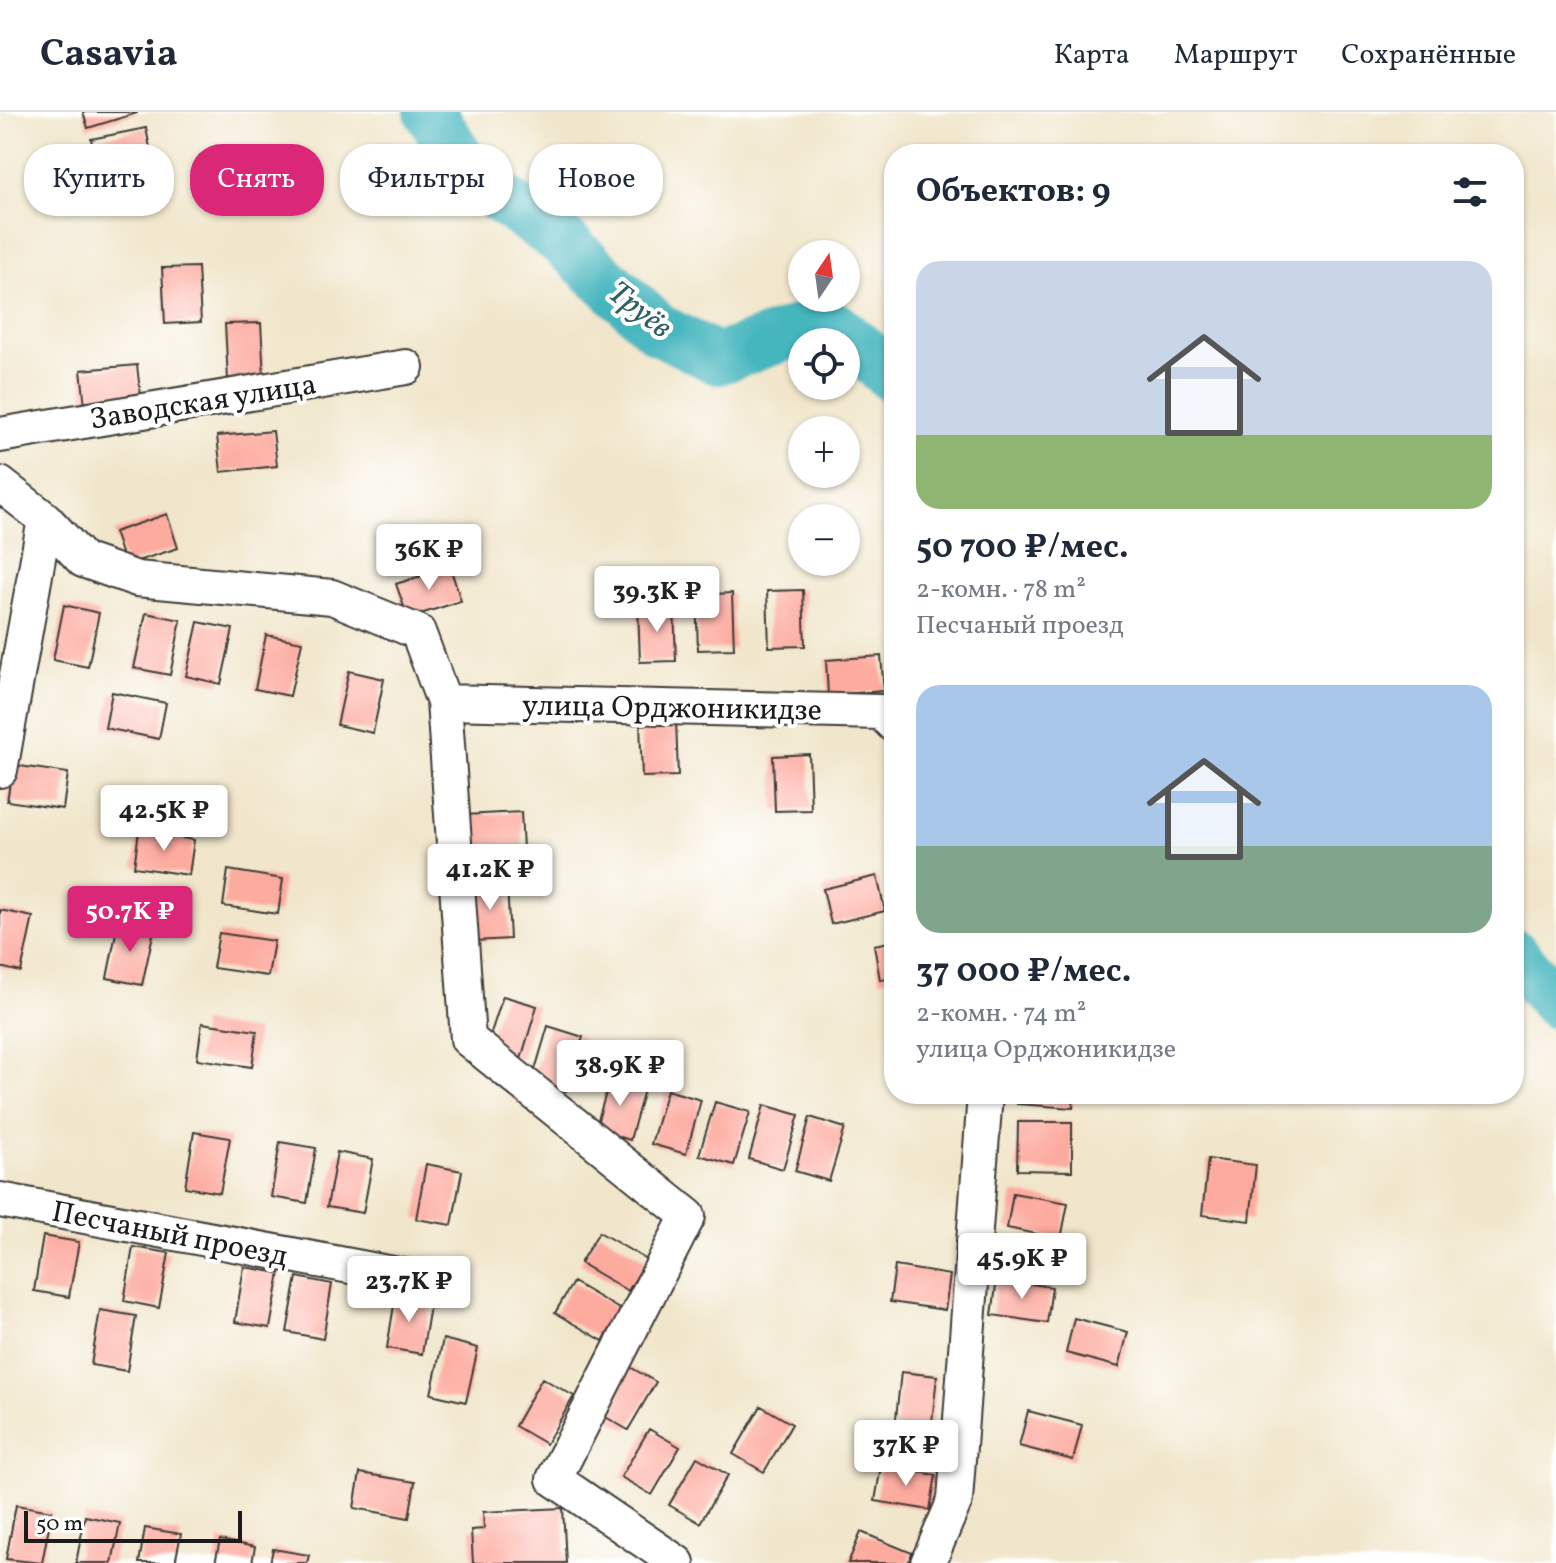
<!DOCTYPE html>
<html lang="ru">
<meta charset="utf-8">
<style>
:root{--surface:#fff;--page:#f2f2f3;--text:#1f2937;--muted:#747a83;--line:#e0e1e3;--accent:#db2777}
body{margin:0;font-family:Vollkorn,serif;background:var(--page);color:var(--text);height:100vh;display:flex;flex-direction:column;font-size:30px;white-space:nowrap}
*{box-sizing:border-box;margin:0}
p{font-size:26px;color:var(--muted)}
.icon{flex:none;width:44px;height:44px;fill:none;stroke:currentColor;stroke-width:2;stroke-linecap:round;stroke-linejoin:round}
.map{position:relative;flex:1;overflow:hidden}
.drawer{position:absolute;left:884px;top:32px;width:640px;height:960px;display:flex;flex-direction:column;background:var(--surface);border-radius:32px;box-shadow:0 2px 6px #0004}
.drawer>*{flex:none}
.hud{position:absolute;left:24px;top:32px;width:740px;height:72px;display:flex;gap:16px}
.needle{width:52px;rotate:13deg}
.tools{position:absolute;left:788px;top:128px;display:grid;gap:16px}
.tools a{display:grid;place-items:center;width:72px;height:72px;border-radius:50%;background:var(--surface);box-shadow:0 2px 6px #0004;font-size:40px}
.scale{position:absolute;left:24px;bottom:20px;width:218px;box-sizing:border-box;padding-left:8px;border:4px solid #1c1c1c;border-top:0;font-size:22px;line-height:28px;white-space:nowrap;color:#1c1c1c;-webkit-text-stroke:6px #fff;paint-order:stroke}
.price{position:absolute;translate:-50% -68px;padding:0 18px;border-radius:8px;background:#fff;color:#222;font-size:26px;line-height:52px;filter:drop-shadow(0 2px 4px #0008)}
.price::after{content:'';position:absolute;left:50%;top:48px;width:24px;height:18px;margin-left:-12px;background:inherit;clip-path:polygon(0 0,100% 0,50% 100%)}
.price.on{background:var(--accent);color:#fff}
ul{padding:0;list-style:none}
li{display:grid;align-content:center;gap:16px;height:424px;padding:0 32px}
li span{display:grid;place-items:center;height:248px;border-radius:24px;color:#555}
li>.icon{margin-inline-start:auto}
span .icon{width:144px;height:144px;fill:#fffc;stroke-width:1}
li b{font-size:34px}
h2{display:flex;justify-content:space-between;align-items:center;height:96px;padding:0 32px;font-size:34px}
.tag{padding:0 28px;border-radius:32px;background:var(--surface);box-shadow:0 2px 6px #0004;font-size:28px;line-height:72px}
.tag.on{background:var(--accent);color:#fff}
header{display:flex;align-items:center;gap:48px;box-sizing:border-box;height:112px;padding:0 40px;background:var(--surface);border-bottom:2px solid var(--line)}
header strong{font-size:38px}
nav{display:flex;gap:44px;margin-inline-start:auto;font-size:28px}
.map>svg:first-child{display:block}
</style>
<header>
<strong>Casavia</strong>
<nav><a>Карта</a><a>Маршрут</a><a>Сохранённые</a></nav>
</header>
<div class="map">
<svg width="1556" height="1451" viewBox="0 0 1556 1451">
<rect width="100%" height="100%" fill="#fff"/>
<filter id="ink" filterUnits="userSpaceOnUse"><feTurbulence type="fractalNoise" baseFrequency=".0125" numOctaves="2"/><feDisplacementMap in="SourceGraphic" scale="16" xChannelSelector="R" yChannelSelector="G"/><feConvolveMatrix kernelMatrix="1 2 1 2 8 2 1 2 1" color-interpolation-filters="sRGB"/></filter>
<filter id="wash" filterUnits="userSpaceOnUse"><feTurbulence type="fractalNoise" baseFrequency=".006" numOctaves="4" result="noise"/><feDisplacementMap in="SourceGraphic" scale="32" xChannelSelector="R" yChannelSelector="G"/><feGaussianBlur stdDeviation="1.8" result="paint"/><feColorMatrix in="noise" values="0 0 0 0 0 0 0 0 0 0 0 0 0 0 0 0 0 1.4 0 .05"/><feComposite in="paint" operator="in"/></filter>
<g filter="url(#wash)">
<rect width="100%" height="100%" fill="#f1e6cb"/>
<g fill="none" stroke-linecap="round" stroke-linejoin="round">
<path stroke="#45b5be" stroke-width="52" d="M 430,0 L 472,67 L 560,127 L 658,217 L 718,247 L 811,214 L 836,216 L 894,266
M 1514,843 L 1556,891"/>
</g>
<g id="blocks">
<path fill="#fdaa9f" d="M 83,0 L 137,0 L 137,1 L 88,16 Z
M 146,16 L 153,51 L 98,62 L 91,27 Z
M 198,155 L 201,210 L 165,212 L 162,156 Z
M 261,211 L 264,266 L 228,268 L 225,212 Z
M 137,253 L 141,288 L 85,294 L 81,258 Z
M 273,319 L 277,354 L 221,360 L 217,324 Z
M 167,402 L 178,436 L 125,453 L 114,420 Z
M 450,455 L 461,489 L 408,506 L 396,472 Z
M 803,478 L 805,534 L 769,535 L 767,479 Z
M 732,481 L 734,537 L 698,538 L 696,483 Z
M 64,493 L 99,501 L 88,555 L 53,548 Z
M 674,493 L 676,549 L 640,550 L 638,494 Z
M 146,501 L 181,508 L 170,563 L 134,556 Z
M 198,510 L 233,517 L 221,572 L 186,564 Z
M 266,523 L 302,530 L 290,584 L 255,577 Z
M 881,544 L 884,579 L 828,583 L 826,548 Z
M 349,559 L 384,567 L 373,621 L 337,613 Z
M 112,580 L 166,591 L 159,627 L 105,616 Z
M 676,608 L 678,664 L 642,665 L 640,610 Z
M 809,642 L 811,698 L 775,699 L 773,644 Z
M 13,653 L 68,661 L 63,697 L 7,689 Z
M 521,700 L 523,737 L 467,739 L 465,703 Z
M 139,719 L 194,728 L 189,763 L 134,755 Z
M 228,758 L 283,767 L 278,802 L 223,794 Z
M 877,764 L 885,799 L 831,812 L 823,777 Z
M 507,772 L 510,827 L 474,829 L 471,773 Z
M 0,798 L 33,805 L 21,860 L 0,855 Z
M 118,811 L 154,818 L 142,873 L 107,866 Z
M 219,821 L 274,829 L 268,864 L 213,856 Z
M 894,829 L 894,866 L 880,868 L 874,833 Z
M 503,884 L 537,894 L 521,947 L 486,936 Z
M 202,911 L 257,919 L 252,955 L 197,947 Z
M 548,914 L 583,925 L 566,979 L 532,968 Z
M 611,964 L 645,974 L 630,1028 L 595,1018 Z
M 667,978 L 701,988 L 686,1042 L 651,1032 Z
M 1018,982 L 1074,982 L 1073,996 L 1017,992 Z
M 715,990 L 750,1000 L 734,1053 L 699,1043 Z
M 764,993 L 799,1003 L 783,1057 L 749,1047 Z
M 810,1005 L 845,1016 L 829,1069 L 795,1059 Z
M 1018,1010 L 1072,1010 L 1072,1059 L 1017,1058 Z
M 194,1020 L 230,1026 L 220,1081 L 185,1075 Z
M 280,1030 L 316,1036 L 307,1091 L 271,1085 Z
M 337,1040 L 373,1047 L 363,1101 L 327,1095 Z
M 1208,1047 L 1256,1053 L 1250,1109 L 1202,1103 Z
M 426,1052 L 462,1059 L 452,1113 L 416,1107 Z
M 1013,1081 L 1068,1091 L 1061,1127 L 1007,1116 Z
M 599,1120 L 647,1148 L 628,1179 L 580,1151 Z
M 43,1124 L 79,1130 L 69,1185 L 34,1179 Z
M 133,1135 L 169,1141 L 159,1196 L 124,1189 Z
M 895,1154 L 950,1163 L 945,1198 L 890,1190 Z
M 244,1155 L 280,1161 L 270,1216 L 235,1210 Z
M 297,1165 L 332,1172 L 323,1227 L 287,1220 Z
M 997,1167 L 1052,1175 L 1047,1211 L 992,1203 Z
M 573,1170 L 621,1198 L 603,1229 L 555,1201 Z
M 396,1181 L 431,1188 L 422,1242 L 387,1236 Z
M 100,1198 L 136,1204 L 127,1259 L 91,1253 Z
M 1074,1206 L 1128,1220 L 1119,1255 L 1066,1241 Z
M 443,1227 L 478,1236 L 466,1290 L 431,1282 Z
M 625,1252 L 656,1270 L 628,1318 L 597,1300 Z
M 901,1260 L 937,1264 L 931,1319 L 895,1315 Z
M 542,1266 L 574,1284 L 546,1332 L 515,1314 Z
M 761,1294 L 792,1312 L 764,1360 L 733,1342 Z
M 1028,1299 L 1082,1313 L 1073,1348 L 1019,1334 Z
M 649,1317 L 680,1335 L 652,1383 L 621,1365 Z
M 697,1345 L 728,1363 L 700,1411 L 669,1393 Z
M 881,1354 L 936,1363 L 930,1398 L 875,1389 Z
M 360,1361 L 415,1370 L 409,1406 L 354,1396 Z
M 16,1393 L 52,1399 L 42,1451 L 6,1447 Z
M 563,1396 L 566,1451 L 473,1451 L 471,1418 L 484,1417 L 483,1400 Z
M 85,1404 L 120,1411 L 112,1451 L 76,1451 Z
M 145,1416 L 181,1422 L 175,1451 L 139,1451 Z
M 861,1420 L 912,1441 L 908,1451 L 848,1451 Z
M 220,1428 L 255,1435 L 252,1451 L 215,1451 Z
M 273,1437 L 309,1443 L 307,1451 L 270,1451 Z"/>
</g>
</g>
<g filter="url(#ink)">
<use href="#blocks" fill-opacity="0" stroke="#3c3a36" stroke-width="2"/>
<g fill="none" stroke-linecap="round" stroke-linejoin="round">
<g stroke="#3c3a36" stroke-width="38">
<path id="street" d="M 0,323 L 406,255
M 0,372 L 45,407 L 0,658
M 45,407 L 83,448 L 137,467 L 332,485 L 418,520 L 444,590 L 468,927 L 688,1104 L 554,1367 L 677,1451
M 444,590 L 881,600 L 894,613
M 0,1088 L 435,1170
M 928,1451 L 955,1388 L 985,982"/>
</g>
<use href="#street" stroke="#fff" stroke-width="34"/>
</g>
</g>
<g text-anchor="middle" stroke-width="8" stroke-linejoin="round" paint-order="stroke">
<g font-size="30" fill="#1c1c1c" stroke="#fff">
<text transform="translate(203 289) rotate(-9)" y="10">Заводская улица</text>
<text transform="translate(672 595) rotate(1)" y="10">улица Орджоникидзе</text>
<text transform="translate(170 1121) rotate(11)" y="10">Песчаный проезд</text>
</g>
<g font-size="32" font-style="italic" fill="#2e6165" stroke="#fff">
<text transform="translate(641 197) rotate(38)" y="11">Труёв</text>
</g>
</g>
</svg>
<div class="tools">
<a><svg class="needle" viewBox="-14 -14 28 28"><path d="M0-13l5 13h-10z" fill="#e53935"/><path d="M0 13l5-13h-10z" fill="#747a83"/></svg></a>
<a><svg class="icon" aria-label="locate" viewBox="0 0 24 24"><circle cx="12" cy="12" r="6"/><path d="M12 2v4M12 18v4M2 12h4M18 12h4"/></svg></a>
<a>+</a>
<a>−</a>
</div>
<div class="scale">50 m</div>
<b class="price" style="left:429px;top:480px">36K ₽</b>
<b class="price" style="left:657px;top:522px">39.3K ₽</b>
<b class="price" style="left:164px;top:741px">42.5K ₽</b>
<b class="price" style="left:490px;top:800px">41.2K ₽</b>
<b class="price on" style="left:130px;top:842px">50.7K ₽</b>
<b class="price" style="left:620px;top:996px">38.9K ₽</b>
<b class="price" style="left:1022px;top:1189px">45.9K ₽</b>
<b class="price" style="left:409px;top:1212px">23.7K ₽</b>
<b class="price" style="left:906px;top:1376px">37K ₽</b>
<div class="hud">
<a class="tag">Купить</a>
<a class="tag on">Снять</a>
<a class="tag">Фильтры</a>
<a class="tag">Новое</a>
</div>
<section class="drawer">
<h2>Объектов: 9<svg class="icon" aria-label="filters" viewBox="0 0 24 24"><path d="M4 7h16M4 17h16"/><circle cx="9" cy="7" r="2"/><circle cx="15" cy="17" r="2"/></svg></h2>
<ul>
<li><span style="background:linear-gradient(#c9d6e8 70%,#8fb573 0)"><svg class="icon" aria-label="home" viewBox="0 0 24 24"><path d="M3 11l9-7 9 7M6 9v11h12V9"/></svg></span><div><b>50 700 ₽/мес.</b><p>2-комн. · 78 m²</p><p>Песчаный проезд</p></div></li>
<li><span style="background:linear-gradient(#a9c7e8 65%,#7fa58c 0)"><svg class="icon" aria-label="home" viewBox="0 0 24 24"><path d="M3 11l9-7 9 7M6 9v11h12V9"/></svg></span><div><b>37 000 ₽/мес.</b><p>2-комн. · 74 m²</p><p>улица Орджоникидзе</p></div></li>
</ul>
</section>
</div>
